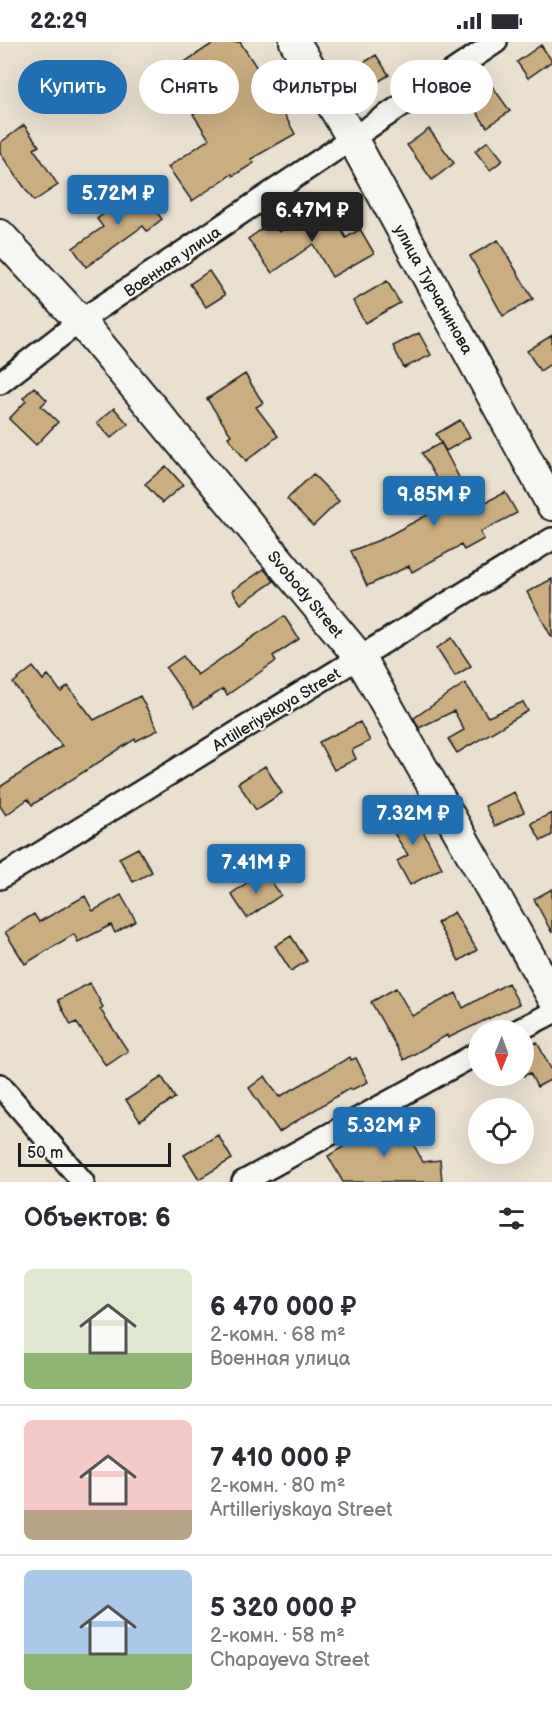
<!DOCTYPE html>
<html lang="ru">
<meta charset="utf-8">
<style>
:root{--surface:#fff;--page:#f2f2f3;--text:#2b2b33;--muted:#7c7c81;--line:#e1e1e2;--accent:#1f6fb2}
body{margin:0;font-family:"Balsamiq Sans",sans-serif;background:var(--page);color:var(--text);height:100vh;display:flex;flex-direction:column;font-size:22px;white-space:nowrap}
*{box-sizing:border-box;margin:0}
p{font-size:20px;color:var(--muted)}
.icon{flex:none;width:33px;height:33px;fill:none;stroke:currentColor;stroke-width:2;stroke-linecap:round;stroke-linejoin:round}
.map{position:relative;height:1140px;overflow:hidden}
.details{display:flex;flex-direction:column;background:var(--surface);flex:1}
.details>*{flex:none}
.guide{position:absolute;left:18px;top:18px;width:516px;height:54px;display:flex;gap:12px}
.needle{width:39px;rotate:181deg}
.tools{position:absolute;left:468px;top:978px;display:grid;gap:12px}
.tools a{display:grid;place-items:center;width:66px;height:66px;border-radius:50%;background:var(--surface);box-shadow:0 6px 24px #0002;font-size:30px}
.scale{position:absolute;left:18px;bottom:15px;width:153px;box-sizing:border-box;padding-left:6px;border:3px solid #1c1c1c;border-top:0;font-size:16px;line-height:21px;white-space:nowrap;color:#1c1c1c;-webkit-text-stroke:4px #f6f6f2;paint-order:stroke}
.price{position:absolute;translate:-50% -51px;padding:0 14px;border-radius:6px;background:var(--accent);color:#fff;font-size:20px;line-height:39px;filter:drop-shadow(0 2px 3px #0008)}
.price::after{content:'';position:absolute;left:50%;top:36px;width:18px;height:14px;margin-left:-9px;background:inherit;clip-path:polygon(0 0,100% 0,50% 100%)}
.price.selected{background:#222;color:#fff}
ul{padding:0;list-style:none}
li{display:flex;align-items:center;gap:18px;height:150px;padding:0 24px}
li+li{border-top:2px solid var(--line)}
li span{display:grid;place-items:center;flex:none;width:168px;height:120px;border-radius:9px;color:#555}
li>.icon{margin-inline-start:auto}
span .icon{width:72px;height:72px;fill:#fffc;stroke-width:1}
li b{font-size:26px}
h2{display:flex;justify-content:space-between;align-items:center;height:72px;padding:0 24px;font-size:26px}
.pill{padding:0 21px;border-radius:27px;background:var(--surface);box-shadow:0 6px 24px #0002;font-size:21px;line-height:54px}
.pill.selected{background:var(--accent);color:#fff}
.status{display:flex;justify-content:space-between;align-items:center;height:42px;padding:0 30px;background:var(--surface);direction:ltr}
.status svg{height:16px;fill:currentColor}
.map>svg:first-child{display:block}
</style>
<div class="status"><b>22:29</b><svg viewBox="0 0 49 12"><path d="M0 12V9h3v3zM5 12V6h3v6zM10 12V3h3v9zM15 12V0h3v12zM26 1h20v11H26zM47 4h2v5h-2z"/></svg></div>
<div class="map">
<svg width="552" height="1140" viewBox="0 0 552 1140">
<rect width="100%" height="100%" fill="#e9e0d0"/>
<filter id="ink" filterUnits="userSpaceOnUse"><feTurbulence type="fractalNoise" baseFrequency=".0167" numOctaves="2"/><feDisplacementMap in="SourceGraphic" scale="12" xChannelSelector="R" yChannelSelector="G"/><feConvolveMatrix kernelMatrix="1 2 1 2 8 2 1 2 1" color-interpolation-filters="sRGB"/></filter>
<g filter="url(#ink)">
<path fill="#cbae80" stroke="#1c1c1c" stroke-width="1.5" d="M 215,0 L 240,0 L 261,32 L 251,39 L 270,72 L 281,66 L 295,92 L 251,117 L 254,121 L 233,134 L 232,132 L 192,159 L 168,125 L 209,97 L 193,72 L 209,62 L 183,21 Z
M 541,3 L 552,19 L 528,36 L 517,20 Z
M 376,13 L 389,33 L 368,46 L 355,26 Z
M 492,44 L 510,69 L 487,85 L 469,60 Z
M 24,83 L 39,104 L 34,107 L 58,143 L 34,159 L 0,111 L 0,101 Z
M 429,87 L 454,121 L 432,138 L 407,103 Z
M 488,99 L 503,118 L 490,128 L 475,109 Z
M 138,145 L 162,177 L 147,189 L 143,184 L 86,225 L 73,206 L 103,185 L 97,177 Z
M 326,162 L 346,196 L 360,187 L 374,211 L 332,235 L 313,202 L 272,231 L 248,197 L 272,180 L 279,190 Z
M 498,198 L 533,257 L 503,274 L 470,214 Z
M 209,229 L 225,253 L 206,265 L 190,242 Z
M 387,239 L 400,261 L 365,281 L 353,259 Z
M 419,291 L 431,313 L 404,326 L 393,304 Z
M 552,293 L 552,321 L 540,329 L 527,309 Z
M 245,332 L 263,361 L 256,365 L 278,394 L 246,419 L 228,395 L 231,393 L 207,357 Z
M 34,345 L 47,358 L 41,364 L 58,380 L 36,403 L 9,377 L 26,359 L 23,356 Z
M 114,366 L 128,382 L 111,396 L 97,381 Z
M 460,378 L 470,395 L 446,409 L 436,392 Z
M 441,401 L 475,466 L 505,450 L 517,471 L 480,490 L 484,497 L 464,508 L 461,503 L 412,530 L 409,524 L 367,544 L 351,509 L 382,497 L 450,461 L 422,411 Z
M 166,424 L 183,443 L 162,461 L 145,442 Z
M 313,432 L 339,459 L 313,484 L 287,457 Z
M 264,527 L 274,539 L 241,562 L 232,549 Z
M 552,537 L 552,596 L 527,550 Z
M 284,574 L 299,597 L 273,614 L 276,619 L 227,653 L 223,647 L 194,666 L 166,626 L 183,614 L 197,633 Z
M 452,596 L 471,624 L 455,634 L 437,606 Z
M 33,625 L 43,638 L 48,633 L 61,650 L 68,644 L 94,678 L 140,654 L 158,688 L 136,699 L 135,697 L 32,763 L 28,757 L 6,773 L 0,764 L 0,745 L 62,704 L 13,641 Z
M 465,641 L 488,675 L 523,660 L 528,669 L 457,711 L 448,697 L 464,688 L 454,669 L 419,686 L 414,676 Z
M 360,680 L 370,699 L 352,708 L 356,717 L 334,728 L 319,700 Z
M 265,724 L 282,751 L 256,768 L 238,741 Z
M 514,750 L 524,770 L 495,784 L 485,764 Z
M 409,762 L 442,826 L 410,843 L 397,819 L 408,813 L 385,777 Z
M 552,771 L 552,793 L 541,799 L 531,781 Z
M 138,806 L 152,830 L 133,840 L 119,816 Z
M 264,829 L 281,853 L 247,876 L 231,852 Z
M 552,847 L 552,891 L 534,857 Z
M 121,853 L 136,879 L 115,891 L 111,883 L 78,900 L 74,892 L 25,922 L 5,890 L 34,872 L 39,880 L 85,854 L 93,869 Z
M 454,870 L 477,908 L 459,919 L 437,881 Z
M 291,894 L 307,919 L 291,929 L 275,904 Z
M 90,941 L 103,965 L 100,967 L 128,1009 L 106,1024 L 76,980 L 71,983 L 58,958 Z
M 508,941 L 519,962 L 448,996 L 447,993 L 404,1018 L 371,960 L 396,946 L 412,974 L 456,951 L 463,966 Z
M 537,1000 L 552,1029 L 552,1037 L 537,1045 L 530,1031 L 524,1034 L 524,1007 Z
M 350,1015 L 351,1018 L 356,1016 L 368,1040 L 351,1048 L 350,1046 L 279,1090 L 249,1046 L 265,1034 L 279,1055 Z
M 162,1035 L 175,1056 L 140,1079 L 126,1058 Z
M 397,1072 L 423,1120 L 440,1118 L 442,1140 L 343,1140 L 328,1114 Z
M 218,1093 L 232,1117 L 199,1137 L 184,1113 Z"/>
<g fill="none" stroke-linecap="round" stroke-linejoin="round">
<g stroke="#1c1c1c" stroke-width="26">
<path id="street" d="M 0,341 L 80,279 L 496,0
M 0,836 L 552,497
M 519,988 L 552,971
M 0,1043 L 83,1140
M 243,1140 L 478,1011"/>
</g>
<g stroke="#1c1c1c" stroke-width="34">
<path id="secondary" d="M 295,0 L 353,98 L 552,463
M 0,193 L 80,279 L 360,616 L 552,954"/>
</g>
<use href="#street" stroke="#f6f6f2" stroke-width="21"/>
<use href="#secondary" stroke="#f6f6f2" stroke-width="30"/>
</g>
</g>
<g text-anchor="middle" stroke-width="4.5" stroke-linejoin="round" paint-order="stroke">
<g font-size="16" fill="#1c1c1c" stroke="#f6f6f2">
<text transform="translate(172 219) rotate(-34)" y="6">Военная улица</text>
<text transform="translate(434 247) rotate(61)" y="6">улица Турчанинова</text>
<text transform="translate(306 552) rotate(50)" y="6">Svobody Street</text>
<text transform="translate(276 667) rotate(-31)" y="6">Artilleriyskaya Street</text>
</g>
</g>
</svg>
<div class="tools">
<a><svg class="needle" viewBox="-14 -14 28 28"><path d="M0-13l5 13h-10z" fill="#e53935"/><path d="M0 13l5-13h-10z" fill="#7c7c81"/></svg></a>
<a><svg class="icon" aria-label="locate" viewBox="0 0 24 24"><circle cx="12" cy="12" r="6"/><path d="M12 2v4M12 18v4M2 12h4M18 12h4"/></svg></a>
</div>
<div class="scale">50 m</div>
<b class="price" style="left:118px;top:184px">5.72M ₽</b>
<b class="price selected" style="left:312px;top:201px">6.47M ₽</b>
<b class="price" style="left:434px;top:485px">9.85M ₽</b>
<b class="price" style="left:413px;top:804px">7.32M ₽</b>
<b class="price" style="left:256px;top:853px">7.41M ₽</b>
<b class="price" style="left:384px;top:1116px">5.32M ₽</b>
<div class="guide">
<a class="pill selected">Купить</a>
<a class="pill">Снять</a>
<a class="pill">Фильтры</a>
<a class="pill">Новое</a>
</div>
</div>
<section class="details">
<h2>Объектов: 6<svg class="icon" aria-label="filters" viewBox="0 0 24 24"><path d="M4 7h16M4 17h16"/><circle cx="9" cy="7" r="2"/><circle cx="15" cy="17" r="2"/></svg></h2>
<ul>
<li><span style="background:linear-gradient(#dfe7d0 70%,#8fb573 0)"><svg class="icon" aria-label="home" viewBox="0 0 24 24"><path d="M3 11l9-7 9 7M6 9v11h12V9"/></svg></span><div><b>6 470 000 ₽</b><p>2-комн. · 68 m²</p><p>Военная улица</p></div></li>
<li><span style="background:linear-gradient(#f6c9c9 75%,#b9a48a 0)"><svg class="icon" aria-label="home" viewBox="0 0 24 24"><path d="M3 11l9-7 9 7M6 9v11h12V9"/></svg></span><div><b>7 410 000 ₽</b><p>2-комн. · 80 m²</p><p>Artilleriyskaya Street</p></div></li>
<li><span style="background:linear-gradient(#a9c7e8 70%,#8fb573 0)"><svg class="icon" aria-label="home" viewBox="0 0 24 24"><path d="M3 11l9-7 9 7M6 9v11h12V9"/></svg></span><div><b>5 320 000 ₽</b><p>2-комн. · 58 m²</p><p>Chapayeva Street</p></div></li>
</ul>
</section>
